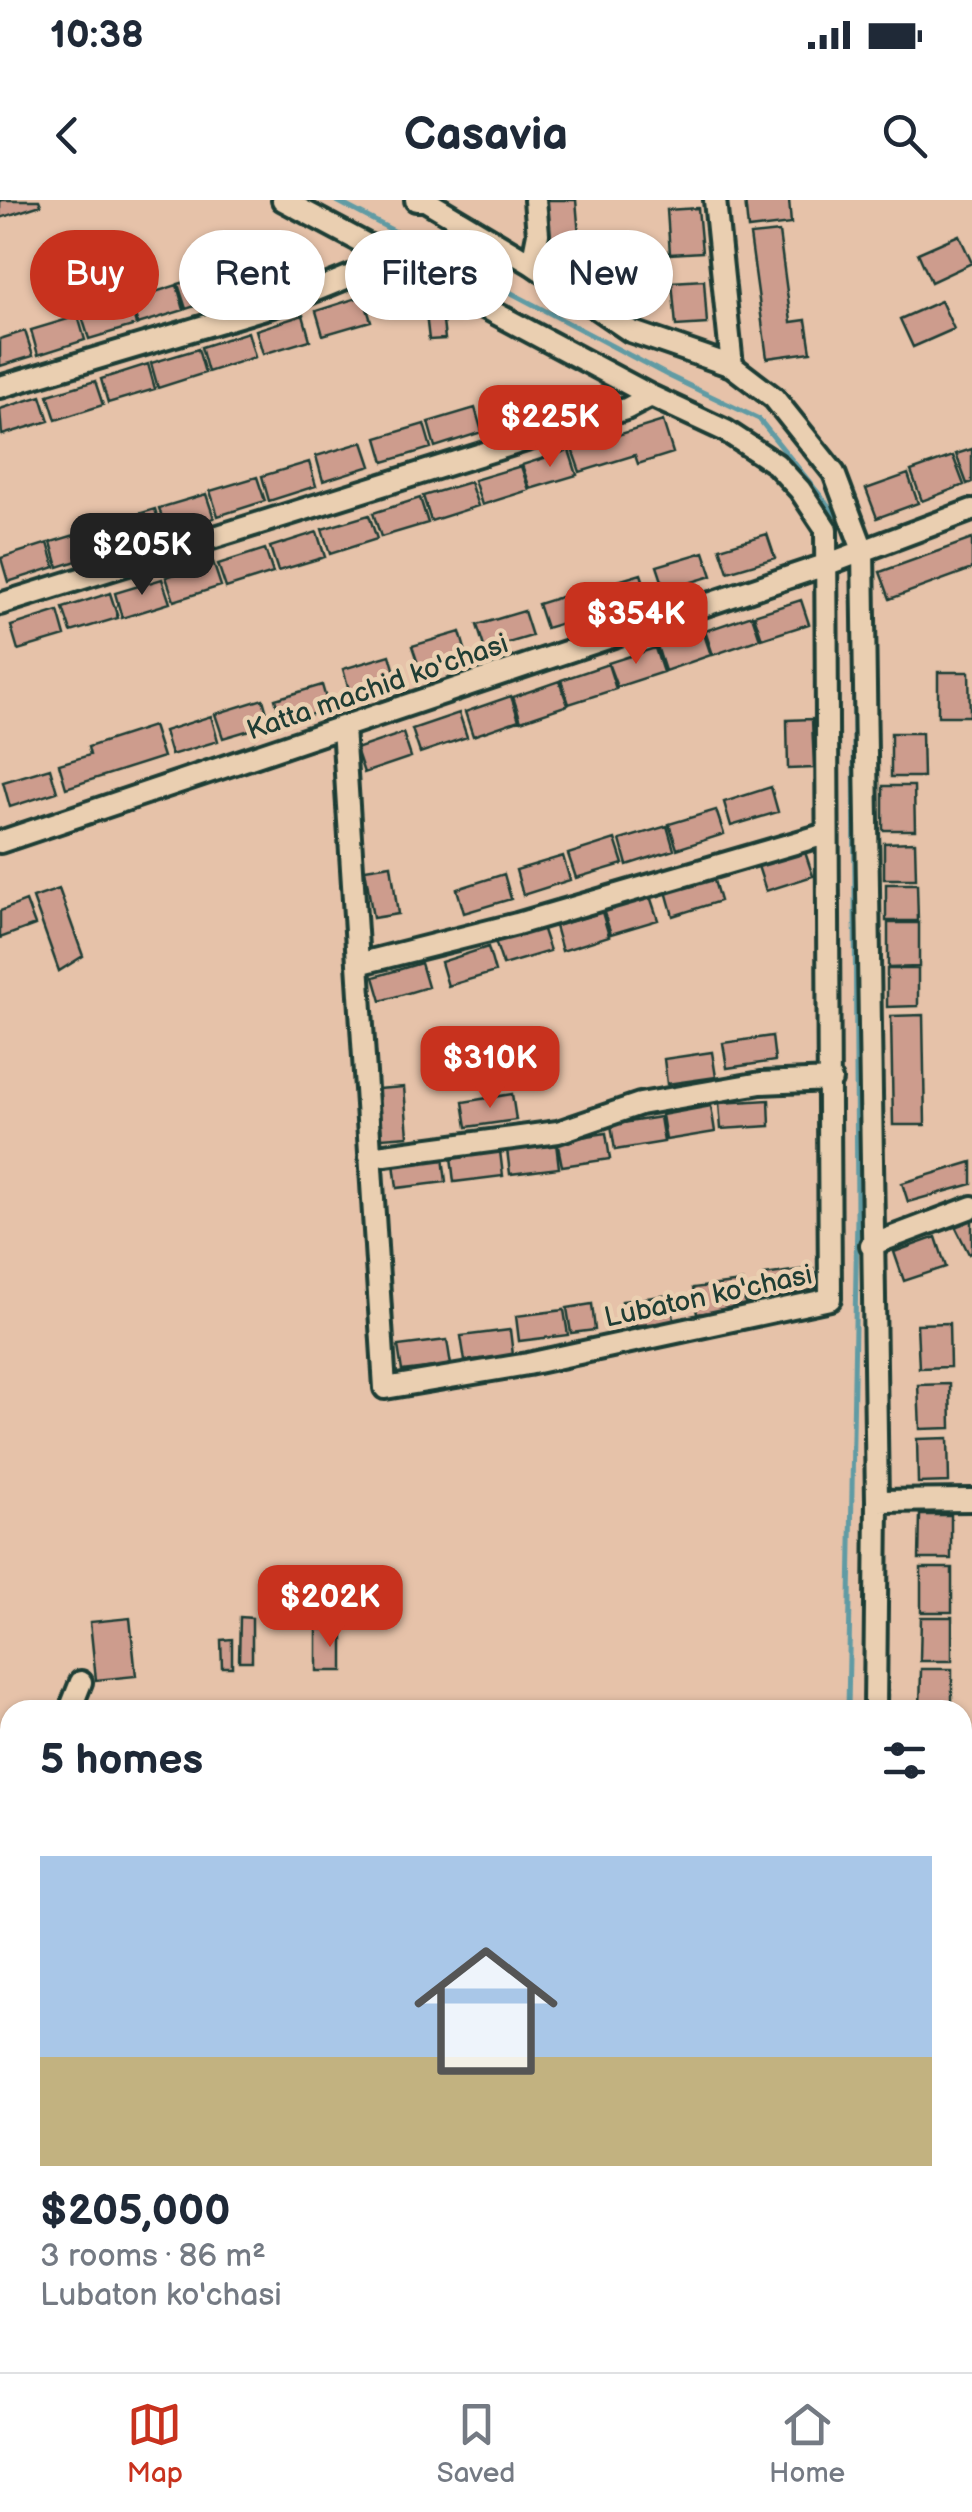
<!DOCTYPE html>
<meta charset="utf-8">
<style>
:root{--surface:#fff;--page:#f2f2f3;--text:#1f2937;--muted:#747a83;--line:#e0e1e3;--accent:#c8321e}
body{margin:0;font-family:"Balsamiq Sans",sans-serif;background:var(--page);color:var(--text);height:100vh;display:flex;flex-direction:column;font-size:38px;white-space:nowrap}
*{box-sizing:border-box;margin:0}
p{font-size:32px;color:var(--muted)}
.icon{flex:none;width:55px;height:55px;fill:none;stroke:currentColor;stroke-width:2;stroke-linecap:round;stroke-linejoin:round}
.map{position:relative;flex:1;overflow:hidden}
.sheet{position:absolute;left:0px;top:1500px;width:972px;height:672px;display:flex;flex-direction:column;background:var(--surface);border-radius:30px 30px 0 0;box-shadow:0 2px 8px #0004}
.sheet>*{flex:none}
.banner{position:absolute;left:30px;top:30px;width:912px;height:90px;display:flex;gap:20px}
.price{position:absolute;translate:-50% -85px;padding:0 22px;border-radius:20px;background:var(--accent);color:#fff;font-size:32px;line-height:65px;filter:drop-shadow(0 2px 5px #0008)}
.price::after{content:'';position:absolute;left:50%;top:60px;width:30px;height:22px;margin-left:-15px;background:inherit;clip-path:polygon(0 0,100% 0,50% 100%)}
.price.selected{background:#222;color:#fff}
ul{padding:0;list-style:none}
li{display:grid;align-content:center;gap:20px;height:530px;padding:0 40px}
li span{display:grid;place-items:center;height:310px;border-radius:0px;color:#555}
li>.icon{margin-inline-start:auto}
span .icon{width:180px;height:180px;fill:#fffc;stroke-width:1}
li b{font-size:42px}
h2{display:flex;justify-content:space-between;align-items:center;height:120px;padding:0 40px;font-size:42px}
.pill{padding:0 35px;border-radius:45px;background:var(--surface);box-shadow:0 2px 8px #0004;font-size:35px;line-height:90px}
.pill.selected{background:var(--accent);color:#fff}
.status{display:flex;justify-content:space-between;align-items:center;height:70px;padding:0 50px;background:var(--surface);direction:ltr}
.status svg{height:28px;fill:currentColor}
header{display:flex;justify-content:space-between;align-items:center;height:130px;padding:0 40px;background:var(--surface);font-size:45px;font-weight:600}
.menu{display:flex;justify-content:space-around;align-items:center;height:140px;border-top:2px solid var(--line);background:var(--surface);font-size:28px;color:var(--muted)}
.menu a{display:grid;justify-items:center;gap:5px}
.menu .selected{color:var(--accent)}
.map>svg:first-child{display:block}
</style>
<div class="status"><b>10:38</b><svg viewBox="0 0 49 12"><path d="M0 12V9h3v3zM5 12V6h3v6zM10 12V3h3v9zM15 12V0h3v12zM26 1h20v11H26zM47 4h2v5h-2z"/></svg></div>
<header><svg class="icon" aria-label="back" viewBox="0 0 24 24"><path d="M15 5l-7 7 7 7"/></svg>Casavia<svg class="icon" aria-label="search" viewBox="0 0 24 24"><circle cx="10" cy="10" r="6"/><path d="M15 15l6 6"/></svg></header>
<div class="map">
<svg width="972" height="2172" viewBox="0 0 972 2172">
<rect width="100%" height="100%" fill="#e6c2a9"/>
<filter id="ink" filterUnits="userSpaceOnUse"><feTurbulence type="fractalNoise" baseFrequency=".01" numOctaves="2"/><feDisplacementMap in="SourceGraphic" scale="20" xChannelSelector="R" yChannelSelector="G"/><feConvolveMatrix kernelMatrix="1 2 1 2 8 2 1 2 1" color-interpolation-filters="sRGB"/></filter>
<g filter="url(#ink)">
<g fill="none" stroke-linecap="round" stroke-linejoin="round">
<path stroke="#619ba4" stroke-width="5" d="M 335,0 L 669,176 L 759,219 L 844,325 L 848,349
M 848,1510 L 857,1015 L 853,379 L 850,359
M 968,2133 L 972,2135"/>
</g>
<path fill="#cd9c8d" stroke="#1f3d34" stroke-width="2.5" d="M 0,0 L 39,0 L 41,5 L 0,18 Z
M 547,0 L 576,0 L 581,59 L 552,61 Z
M 745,0 L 789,0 L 791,24 L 748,29 Z
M 698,8 L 702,52 L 670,54 L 667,10 Z
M 779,32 L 791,122 L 806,120 L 811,152 L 767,158 L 750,35 Z
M 959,35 L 972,63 L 931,82 L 918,53 Z
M 306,42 L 314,65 L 286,74 L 279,50 Z
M 274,54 L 282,78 L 235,93 L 227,68 Z
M 225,70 L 233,94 L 186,109 L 178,84 Z
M 704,80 L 707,124 L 676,126 L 672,82 Z
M 411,83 L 440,96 L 445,139 L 429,140 L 426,114 L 417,116 L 414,107 L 393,113 L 386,91 Z
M 177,85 L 184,110 L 138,124 L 130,100 Z
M 363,96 L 371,121 L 323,135 L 316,111 Z
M 129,100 L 136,125 L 89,139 L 81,114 Z
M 941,101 L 954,129 L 913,147 L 900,119 Z
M 303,115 L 310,140 L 263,154 L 256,130 Z
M 78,116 L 85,140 L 38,155 L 31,130 Z
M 25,131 L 33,156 L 0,166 L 0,139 Z
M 248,132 L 255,157 L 208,172 L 201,147 Z
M 198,149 L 205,173 L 158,188 L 151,163 Z
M 148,164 L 155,189 L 108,203 L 101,179 Z
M 95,181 L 103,205 L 56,220 L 48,195 Z
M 533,188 L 541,213 L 494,227 L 486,203 Z
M 41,196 L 49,221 L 2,235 L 0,209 Z
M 475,208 L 482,232 L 435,247 L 428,222 Z
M 663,221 L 673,253 L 638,264 L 635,255 L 580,272 L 572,249 Z
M 424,224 L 431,248 L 384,262 L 377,238 Z
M 363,242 L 371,266 L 323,281 L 316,256 Z
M 972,249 L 972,282 L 967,284 L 956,254 Z
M 569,250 L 577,275 L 530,289 L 522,265 Z
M 953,256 L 964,285 L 922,301 L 911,271 Z
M 309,262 L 316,286 L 269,301 L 262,276 Z
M 521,266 L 529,290 L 482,305 L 474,280 Z
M 908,274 L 918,303 L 877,318 L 866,289 Z
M 257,277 L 265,301 L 218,316 L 210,291 Z
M 470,282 L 478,306 L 431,321 L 423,296 Z
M 206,294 L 214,318 L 167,333 L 159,308 Z
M 420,298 L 428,323 L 381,337 L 373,313 Z
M 155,309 L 162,333 L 115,348 L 108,323 Z
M 369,315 L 377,339 L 330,354 L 322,329 Z
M 98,328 L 105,352 L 58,367 L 51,342 Z
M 317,332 L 325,357 L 278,371 L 270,347 Z
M 767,334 L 775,358 L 728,372 L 720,348 Z
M 972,339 L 972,369 L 890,399 L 880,372 Z
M 48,343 L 55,367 L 8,382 L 1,358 Z
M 265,349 L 273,373 L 226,388 L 218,364 Z
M 704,352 L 712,376 L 665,390 L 657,366 Z
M 213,362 L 221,386 L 174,401 L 166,377 Z
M 641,374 L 649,398 L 602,413 L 594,388 Z
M 162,379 L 170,403 L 122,418 L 115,393 Z
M 586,389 L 593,414 L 546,428 L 538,404 Z
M 110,393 L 118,418 L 71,432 L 63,408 Z
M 801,400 L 809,424 L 762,439 L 754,415 Z
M 58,411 L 65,436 L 18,450 L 11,426 Z
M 524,411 L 532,436 L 485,450 L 477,425 Z
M 752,415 L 760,439 L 713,455 L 705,431 Z
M 703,431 L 711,455 L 665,471 L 657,446 Z
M 460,432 L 467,456 L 420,470 L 412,446 Z
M 655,448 L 663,472 L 617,487 L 608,463 Z
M 390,455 L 397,479 L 350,493 L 343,469 Z
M 608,464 L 616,489 L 569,504 L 561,480 Z
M 938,472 L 969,472 L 970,516 L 938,516 Z
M 559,481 L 568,505 L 521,521 L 513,497 Z
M 322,485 L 329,509 L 282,523 L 275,499 Z
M 511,496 L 519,520 L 473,536 L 465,512 Z
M 263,499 L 270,524 L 223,538 L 215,514 Z
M 459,513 L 467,537 L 420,553 L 412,529 Z
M 211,516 L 218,541 L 171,555 L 164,531 Z
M 812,519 L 814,568 L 788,569 L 787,520 Z
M 153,526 L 163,557 L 66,588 L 59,564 L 90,555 L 88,547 Z
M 403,533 L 411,557 L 364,573 L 356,549 Z
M 891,533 L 922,533 L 923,577 L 891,577 Z
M 50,568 L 57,592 L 10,607 L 3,582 Z
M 883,586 L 914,586 L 915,630 L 883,630 Z
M 771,587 L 778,612 L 731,626 L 724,602 Z
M 716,610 L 724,634 L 677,649 L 669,624 Z
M 667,626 L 674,650 L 627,665 L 620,640 Z
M 615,639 L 623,664 L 576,678 L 568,654 Z
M 915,642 L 916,679 L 884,679 L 884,643 Z
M 805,652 L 813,676 L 766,691 L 758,666 Z
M 563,656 L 570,680 L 523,695 L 516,670 Z
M 391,665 L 398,714 L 373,718 L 365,669 Z
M 504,674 L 511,699 L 464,713 L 457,689 Z
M 713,677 L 720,701 L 673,716 L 666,691 Z
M 886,684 L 917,684 L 918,721 L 886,721 Z
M 59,689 L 83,756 L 59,771 L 33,698 Z
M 650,696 L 658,720 L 611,734 L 603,710 Z
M 26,701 L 35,725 L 0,738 L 0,711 Z
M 602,712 L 609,736 L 562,751 L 555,726 Z
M 888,723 L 919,723 L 919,767 L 888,768 Z
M 542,727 L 550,751 L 503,765 L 495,741 Z
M 488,747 L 495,772 L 448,786 L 441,762 Z
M 421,763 L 428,787 L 381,801 L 374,777 Z
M 887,769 L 918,769 L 918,806 L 887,807 Z
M 923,815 L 925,925 L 893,925 L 891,816 Z
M 772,836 L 775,861 L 727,868 L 723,843 Z
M 712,852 L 716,877 L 667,884 L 664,859 Z
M 404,887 L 408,936 L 382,938 L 378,889 Z
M 512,894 L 516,920 L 467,927 L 463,902 Z
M 769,900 L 770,926 L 721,929 L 719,903 Z
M 711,906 L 715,932 L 666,940 L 662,915 Z
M 660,917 L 664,942 L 615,950 L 611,925 Z
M 606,933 L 610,959 L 562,966 L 557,941 Z
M 556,943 L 559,968 L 510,974 L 507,949 Z
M 500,951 L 503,976 L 454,982 L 451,957 Z
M 443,957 L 446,982 L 397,988 L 394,963 Z
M 972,962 L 972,984 L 908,1002 L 902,983 Z
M 972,1018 L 972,1052 L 969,1054 L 955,1026 Z
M 936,1037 L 946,1067 L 904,1081 L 894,1052 Z
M 813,1068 L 816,1094 L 767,1100 L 764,1075 Z
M 742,1082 L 746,1108 L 697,1114 L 693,1088 Z
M 671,1095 L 674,1121 L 625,1127 L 622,1101 Z
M 592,1104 L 595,1130 L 571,1133 L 567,1108 Z
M 564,1110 L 568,1135 L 519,1141 L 516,1116 Z
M 949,1123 L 950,1167 L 919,1168 L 917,1124 Z
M 510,1130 L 513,1155 L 465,1161 L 461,1136 Z
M 447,1140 L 451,1165 L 402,1171 L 398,1146 Z
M 950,1184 L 951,1228 L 920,1229 L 918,1185 Z
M 948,1238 L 949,1282 L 918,1283 L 917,1239 Z
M 920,1315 L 951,1315 L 951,1359 L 919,1359 Z
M 921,1368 L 952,1368 L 952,1412 L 921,1412 Z
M 240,1417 L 252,1418 L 252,1461 L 239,1461 Z
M 921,1417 L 952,1417 L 952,1461 L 920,1461 Z
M 130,1418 L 136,1476 L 96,1480 L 90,1422 Z
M 317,1429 L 343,1429 L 343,1471 L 317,1471 Z
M 232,1439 L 232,1467 L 222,1467 L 221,1440 Z
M 921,1469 L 952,1469 L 952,1510 L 920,1510 Z
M 970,2035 L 972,2064 L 962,2066 L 962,2037 Z"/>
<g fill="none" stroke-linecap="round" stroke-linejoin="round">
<g stroke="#1f3d34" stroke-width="28">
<path id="minor" d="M 283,0 L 651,196 L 726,231 L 776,264 L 800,290 L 826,329 L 830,1099 L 528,1164 L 385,1188 L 343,527
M 416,0 L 425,0 L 532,64 L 630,131 L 732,166 L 774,198 L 834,273 L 863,350 L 877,1301 L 875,1510
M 715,0 L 732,166
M 532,64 L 538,34 L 535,0
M 0,187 L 289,101 L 363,71 L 384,53
M 0,404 L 626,209 L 651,196
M 0,642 L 828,364 L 972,310
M 358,764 L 517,724 L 826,634
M 370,957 L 558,932 L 640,904 L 761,883 L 831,880
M 871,1045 L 972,1007
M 877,1301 L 972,1300
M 70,1510 L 81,1482
M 0,1629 L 10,1626
M 0,1722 L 10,1722
M 0,1972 L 0,2006
M 962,2108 L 972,2112
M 0,2134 L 10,2139
M 51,2162 L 59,2172
M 446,2162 L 448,2172
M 473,2172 C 547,2153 625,2172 699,2162"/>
</g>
<use href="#minor" stroke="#eacfb1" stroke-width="20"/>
</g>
</g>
<g text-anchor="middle" stroke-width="9" stroke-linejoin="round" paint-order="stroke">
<g font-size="28" fill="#1f3d34" stroke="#eacfb1">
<text transform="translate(377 486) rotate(-19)" y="10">Katta machid ko'chasi</text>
<text transform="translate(708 1095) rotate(-12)" y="10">Lubaton ko'chasi</text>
</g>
</g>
</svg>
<b class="price" style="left:550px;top:270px">$225K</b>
<b class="price selected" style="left:142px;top:398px">$205K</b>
<b class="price" style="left:636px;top:467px">$354K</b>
<b class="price" style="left:490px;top:911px">$310K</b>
<b class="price" style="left:330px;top:1450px">$202K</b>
<div class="banner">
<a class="pill selected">Buy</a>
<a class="pill">Rent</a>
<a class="pill">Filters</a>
<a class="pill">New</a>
</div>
<section class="sheet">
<h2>5 homes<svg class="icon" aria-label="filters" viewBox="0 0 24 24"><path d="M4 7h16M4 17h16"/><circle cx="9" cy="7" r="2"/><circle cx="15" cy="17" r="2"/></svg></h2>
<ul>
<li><span style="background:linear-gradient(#a9c7e8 65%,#c2b280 0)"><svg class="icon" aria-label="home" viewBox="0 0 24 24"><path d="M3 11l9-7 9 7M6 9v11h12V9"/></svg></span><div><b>$205,000</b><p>3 rooms · 86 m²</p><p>Lubaton ko'chasi</p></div></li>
</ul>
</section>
</div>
<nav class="menu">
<a class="selected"><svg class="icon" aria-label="map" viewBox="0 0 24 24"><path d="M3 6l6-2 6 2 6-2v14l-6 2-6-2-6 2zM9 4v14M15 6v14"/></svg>Map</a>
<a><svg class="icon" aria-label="saved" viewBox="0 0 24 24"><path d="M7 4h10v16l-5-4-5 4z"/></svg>Saved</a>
<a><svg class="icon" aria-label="home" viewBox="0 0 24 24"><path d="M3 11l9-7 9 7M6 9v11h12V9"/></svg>Home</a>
</nav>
